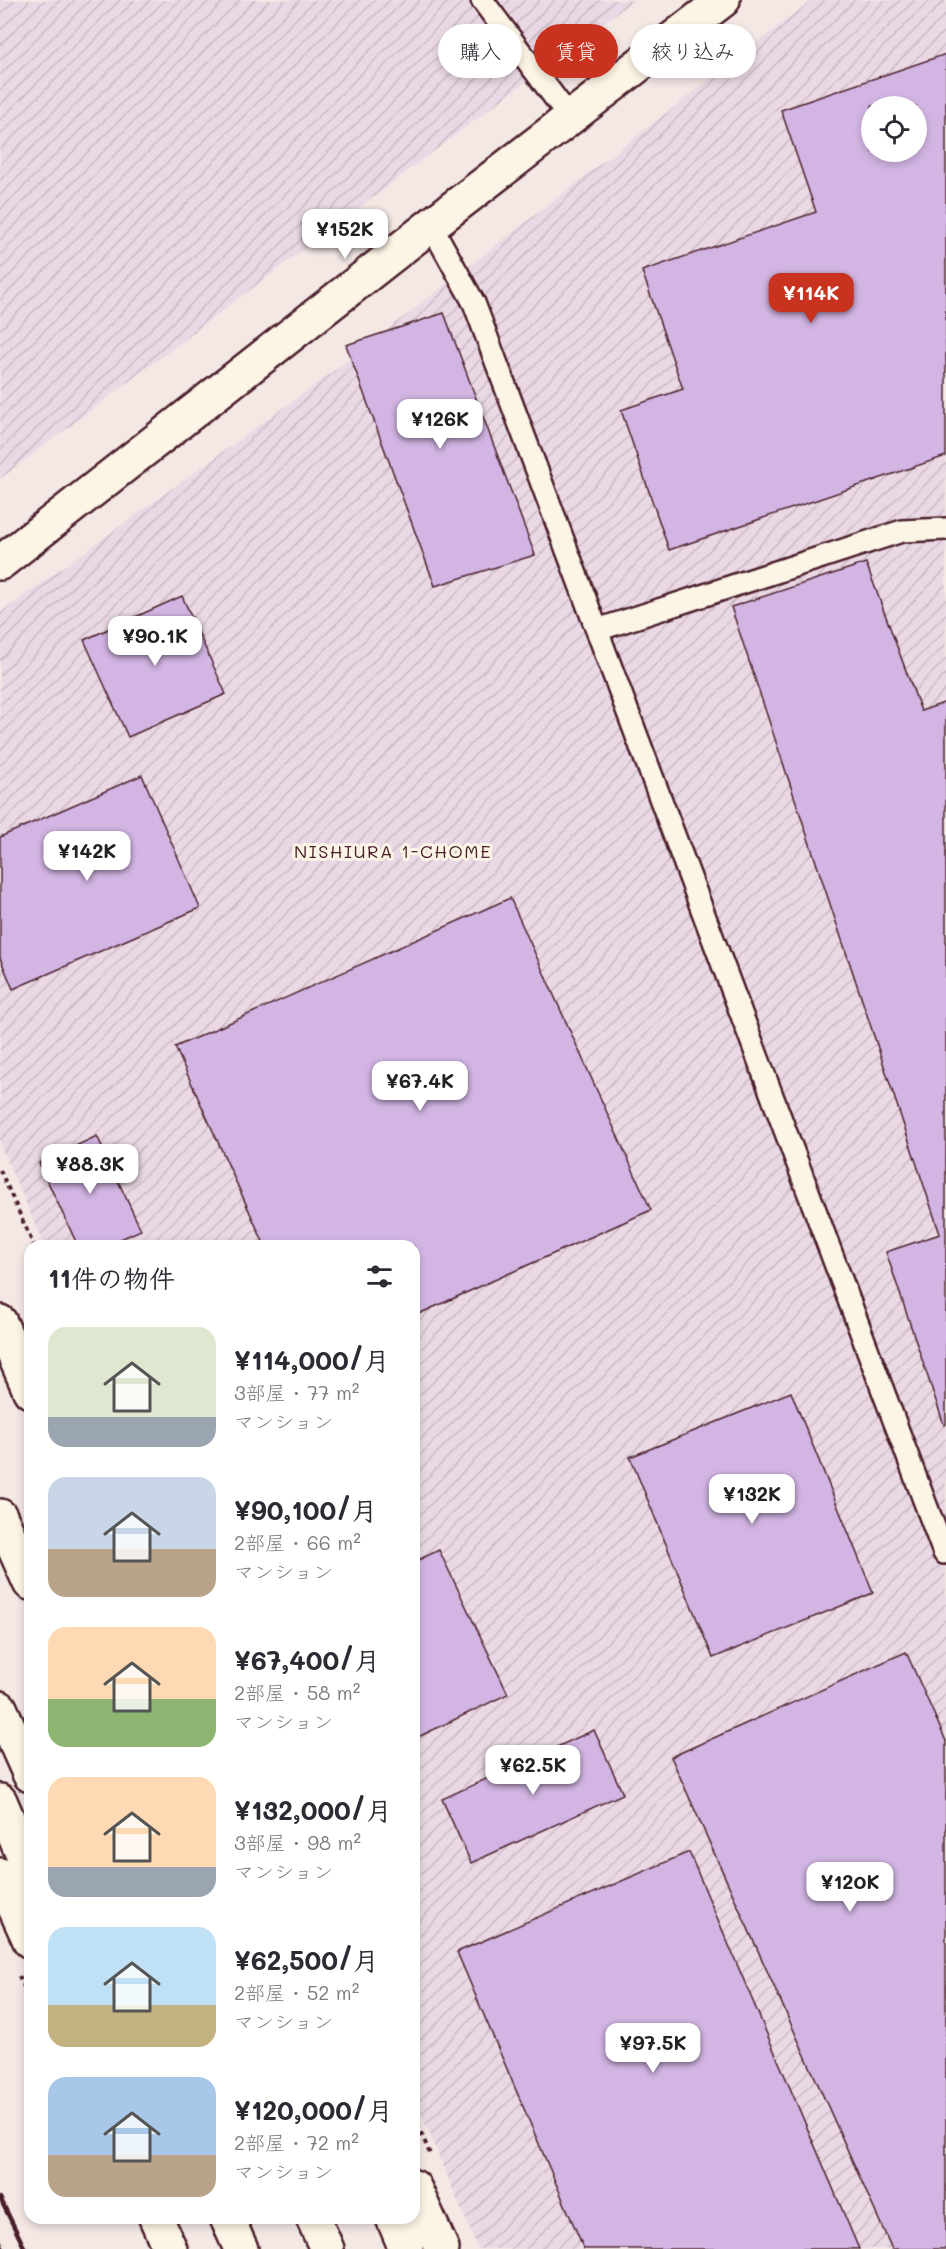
<!DOCTYPE html>
<html lang="ja">
<meta charset="utf-8">
<style>
:root{--surface:#fff;--page:#f7f7f7;--text:#2b2b33;--muted:#7c7c81;--accent:#c8321e}
body{margin:0;font-family:Mali,"Klee One",sans-serif;background:var(--page);color:var(--text);height:100vh;display:flex;flex-direction:column;font-size:22px;white-space:nowrap}
*{box-sizing:border-box;margin:0}
p{font-size:20px;color:var(--muted)}
.icon{flex:none;width:33px;height:33px;fill:none;stroke:currentColor;stroke-width:2;stroke-linecap:round;stroke-linejoin:round}
.map{position:relative;flex:1;overflow:hidden}
.drawer{position:absolute;left:24px;top:1240px;width:396px;height:984px;display:flex;flex-direction:column;background:var(--surface);border-radius:18px;box-shadow:0 3px 9px #0003}
.drawer>*{flex:none}
.guide{position:absolute;left:438px;top:24px;width:417px;height:54px;display:flex;gap:12px}
.tools{position:absolute;left:861px;top:96px;display:grid;gap:12px}
.tools a{display:grid;place-items:center;width:66px;height:66px;border-radius:50%;background:var(--surface);box-shadow:0 3px 9px #0003;font-size:30px}
.price{position:absolute;translate:-50% -51px;padding:0 14px;border-radius:12px;background:#fff;color:#222;font-size:20px;line-height:39px;filter:drop-shadow(0 2px 3px #0008)}
.price::after{content:'';position:absolute;left:50%;top:36px;width:18px;height:14px;margin-left:-9px;background:inherit;clip-path:polygon(0 0,100% 0,50% 100%)}
.price.active{background:var(--accent);color:#fff}
ul{padding:0;list-style:none}
li{display:flex;align-items:center;gap:18px;height:150px;padding:0 24px}
li span{display:grid;place-items:center;flex:none;width:168px;height:120px;border-radius:18px;color:#555}
li>.icon{margin-inline-start:auto}
span .icon{width:72px;height:72px;fill:#fffc;stroke-width:1}
li b{font-size:26px}
h2{display:flex;justify-content:space-between;align-items:center;height:72px;padding:0 24px;font-size:26px}
.chip{padding:0 21px;border-radius:27px;background:var(--surface);box-shadow:0 3px 9px #0003;font-size:21px;line-height:54px}
.chip.active{background:var(--accent);color:#fff}
.map>svg:first-child{display:block}
</style>
<div class="map">
<svg width="946" height="2249" viewBox="0 0 946 2249">
<defs>
<pattern id="industrial-furrows" width="10" height="10" patternUnits="userSpaceOnUse" patternTransform="scale(1.5)"><rect width="10" height="10" fill="#ead9e4"/><path d="M-1 1l2-2M0 10L10 0M9 11l2-2" fill="none" stroke="#cabac4"/></pattern>
</defs>
<rect width="100%" height="100%" fill="#f4e8e5"/>
<filter id="ink" filterUnits="userSpaceOnUse"><feTurbulence type="fractalNoise" baseFrequency=".0167" numOctaves="2"/><feDisplacementMap in="SourceGraphic" scale="12" xChannelSelector="R" yChannelSelector="G"/><feConvolveMatrix kernelMatrix="1 2 1 2 8 2 1 2 1" color-interpolation-filters="sRGB"/></filter>
<g filter="url(#ink)">
<path fill="url(#industrial-furrows)" fill-rule="evenodd" d="M 0,0 L 634,0 L 0,479 Z
M 812,0 L 946,0 L 946,2249 L 478,2249 L 414,2097 L 414,1246 L 45,1246 L 0,1145 L 0,613 L 330,374 ZM 872,106 L 916,106 L 916,152 L 872,152 Z"/>
<path fill="#d2b5e3" stroke="#4a1f2b" stroke-width="1.5" fill-rule="evenodd" d="M 946,54 L 946,456 L 669,550 L 621,410 L 683,389 L 642,271 L 816,212 L 781,110 ZM 872,106 L 916,106 L 916,152 L 872,152 Z
M 444,313 L 535,555 L 435,586 L 346,345 Z
M 866,563 L 921,711 L 946,702 L 946,1424 L 944,1425 L 886,1252 L 940,1234 L 731,607 Z
M 182,596 L 226,694 L 128,737 L 84,640 Z
M 142,775 L 200,908 L 13,989 L 0,958 L 0,837 Z
M 510,898 L 651,1210 L 414,1316 L 414,1246 L 265,1246 L 175,1047 Z
M 97,1136 L 141,1230 L 105,1246 L 78,1246 L 39,1163 Z
M 791,1392 L 873,1593 L 713,1658 L 630,1457 Z
M 439,1550 L 508,1694 L 414,1739 L 414,1562 Z
M 906,1652 L 946,1741 L 946,2249 L 892,2249 L 671,1757 Z
M 594,1730 L 623,1794 L 471,1863 L 442,1799 Z
M 689,1852 L 859,2249 L 584,2249 L 474,1992 L 457,1952 Z"/>
<g fill="none" stroke-linecap="round" stroke-linejoin="round">
<g stroke="#4a1f2b" stroke-width="26">
<path id="service" d="M 482,0 L 570,118
M 431,225 L 474,303 L 944,1553
M 597,630 L 902,531 L 946,529"/>
</g>
<g stroke="#4a1f2b" stroke-width="38">
<path id="tertiary" d="M 0,563 L 431,225 L 723,0"/>
</g>
<g stroke="#4a1f2b" stroke-width="38">
<path id="trunk" d="M 0,1322 L 30,1391
M 0,1801 L 30,1872
M 0,1875 L 30,1941
M 414,2187 L 442,2249
M 156,2218 L 170,2249
M 393,2218 L 406,2249"/>
</g>
<g stroke="#4a1f2b" stroke-width="38">
<path id="motorway" d="M 0,1516 L 30,1583
M 0,1708 L 30,1775
M 227,2218 L 241,2249
M 313,2218 L 327,2249"/>
</g>
<path stroke="#4a1f2b" stroke-width="4" stroke-dasharray="4.5 4.5" stroke-linecap="butt" d="M 0,1170 L 34,1246
M 19,1976 L 30,1999
M 414,2116 L 430,2154"/>
<use href="#service" stroke="#fcf5e5" stroke-width="21"/>
<use href="#tertiary" stroke="#fcf5e5" stroke-width="33"/>
<use href="#trunk" stroke="#fcf5e5" stroke-width="33"/>
<use href="#motorway" stroke="#fcf5e5" stroke-width="33"/>
<path stroke="#4a1f2b" stroke-width="4.5" d="M 0,2198 L 25,2249
M 0,2242 L 3,2249"/>
</g>
</g>
<g text-anchor="middle" stroke-width="6" stroke-linejoin="round" paint-order="stroke">
<g font-size="18" letter-spacing="1.5" fill="#4a1f2b" stroke="#fcf5e5">
<text x="393" y="858">NISHIURA 1-CHOME</text>
</g>
</g>
</svg>
<div class="tools">
<a><svg class="icon" aria-label="locate" viewBox="0 0 24 24"><circle cx="12" cy="12" r="6"/><path d="M12 2v4M12 18v4M2 12h4M18 12h4"/></svg></a>
</div>
<b class="price" style="left:345px;top:260px">¥152K</b>
<b class="price active" style="left:811px;top:324px">¥114K</b>
<b class="price" style="left:440px;top:450px">¥126K</b>
<b class="price" style="left:155px;top:667px">¥90.1K</b>
<b class="price" style="left:87px;top:882px">¥142K</b>
<b class="price" style="left:420px;top:1112px">¥67.4K</b>
<b class="price" style="left:90px;top:1195px">¥88.3K</b>
<b class="price" style="left:752px;top:1525px">¥132K</b>
<b class="price" style="left:533px;top:1796px">¥62.5K</b>
<b class="price" style="left:850px;top:1913px">¥120K</b>
<b class="price" style="left:653px;top:2074px">¥97.5K</b>
<div class="guide">
<a class="chip">購入</a>
<a class="chip active">賃貸</a>
<a class="chip">絞り込み</a>
</div>
<section class="drawer">
<h2>11件の物件<svg class="icon" aria-label="filters" viewBox="0 0 24 24"><path d="M4 7h16M4 17h16"/><circle cx="9" cy="7" r="2"/><circle cx="15" cy="17" r="2"/></svg></h2>
<ul>
<li><span style="background:linear-gradient(#dfe7d0 75%,#9aa5b1 0)"><svg class="icon" aria-label="home" viewBox="0 0 24 24"><path d="M3 11l9-7 9 7M6 9v11h12V9"/></svg></span><div><b>¥114,000/月</b><p>3部屋 · 77 m²</p><p>マンション</p></div></li>
<li><span style="background:linear-gradient(#c9d6e8 60%,#b9a48a 0)"><svg class="icon" aria-label="home" viewBox="0 0 24 24"><path d="M3 11l9-7 9 7M6 9v11h12V9"/></svg></span><div><b>¥90,100/月</b><p>2部屋 · 66 m²</p><p>マンション</p></div></li>
<li><span style="background:linear-gradient(#ffd9b3 60%,#8fb573 0)"><svg class="icon" aria-label="home" viewBox="0 0 24 24"><path d="M3 11l9-7 9 7M6 9v11h12V9"/></svg></span><div><b>¥67,400/月</b><p>2部屋 · 58 m²</p><p>マンション</p></div></li>
<li><span style="background:linear-gradient(#ffd9b3 75%,#9aa5b1 0)"><svg class="icon" aria-label="home" viewBox="0 0 24 24"><path d="M3 11l9-7 9 7M6 9v11h12V9"/></svg></span><div><b>¥132,000/月</b><p>3部屋 · 98 m²</p><p>マンション</p></div></li>
<li><span style="background:linear-gradient(#bfe0f5 65%,#c2b280 0)"><svg class="icon" aria-label="home" viewBox="0 0 24 24"><path d="M3 11l9-7 9 7M6 9v11h12V9"/></svg></span><div><b>¥62,500/月</b><p>2部屋 · 52 m²</p><p>マンション</p></div></li>
<li><span style="background:linear-gradient(#a9c7e8 65%,#b9a48a 0)"><svg class="icon" aria-label="home" viewBox="0 0 24 24"><path d="M3 11l9-7 9 7M6 9v11h12V9"/></svg></span><div><b>¥120,000/月</b><p>2部屋 · 72 m²</p><p>マンション</p></div></li>
</ul>
</section>
</div>
